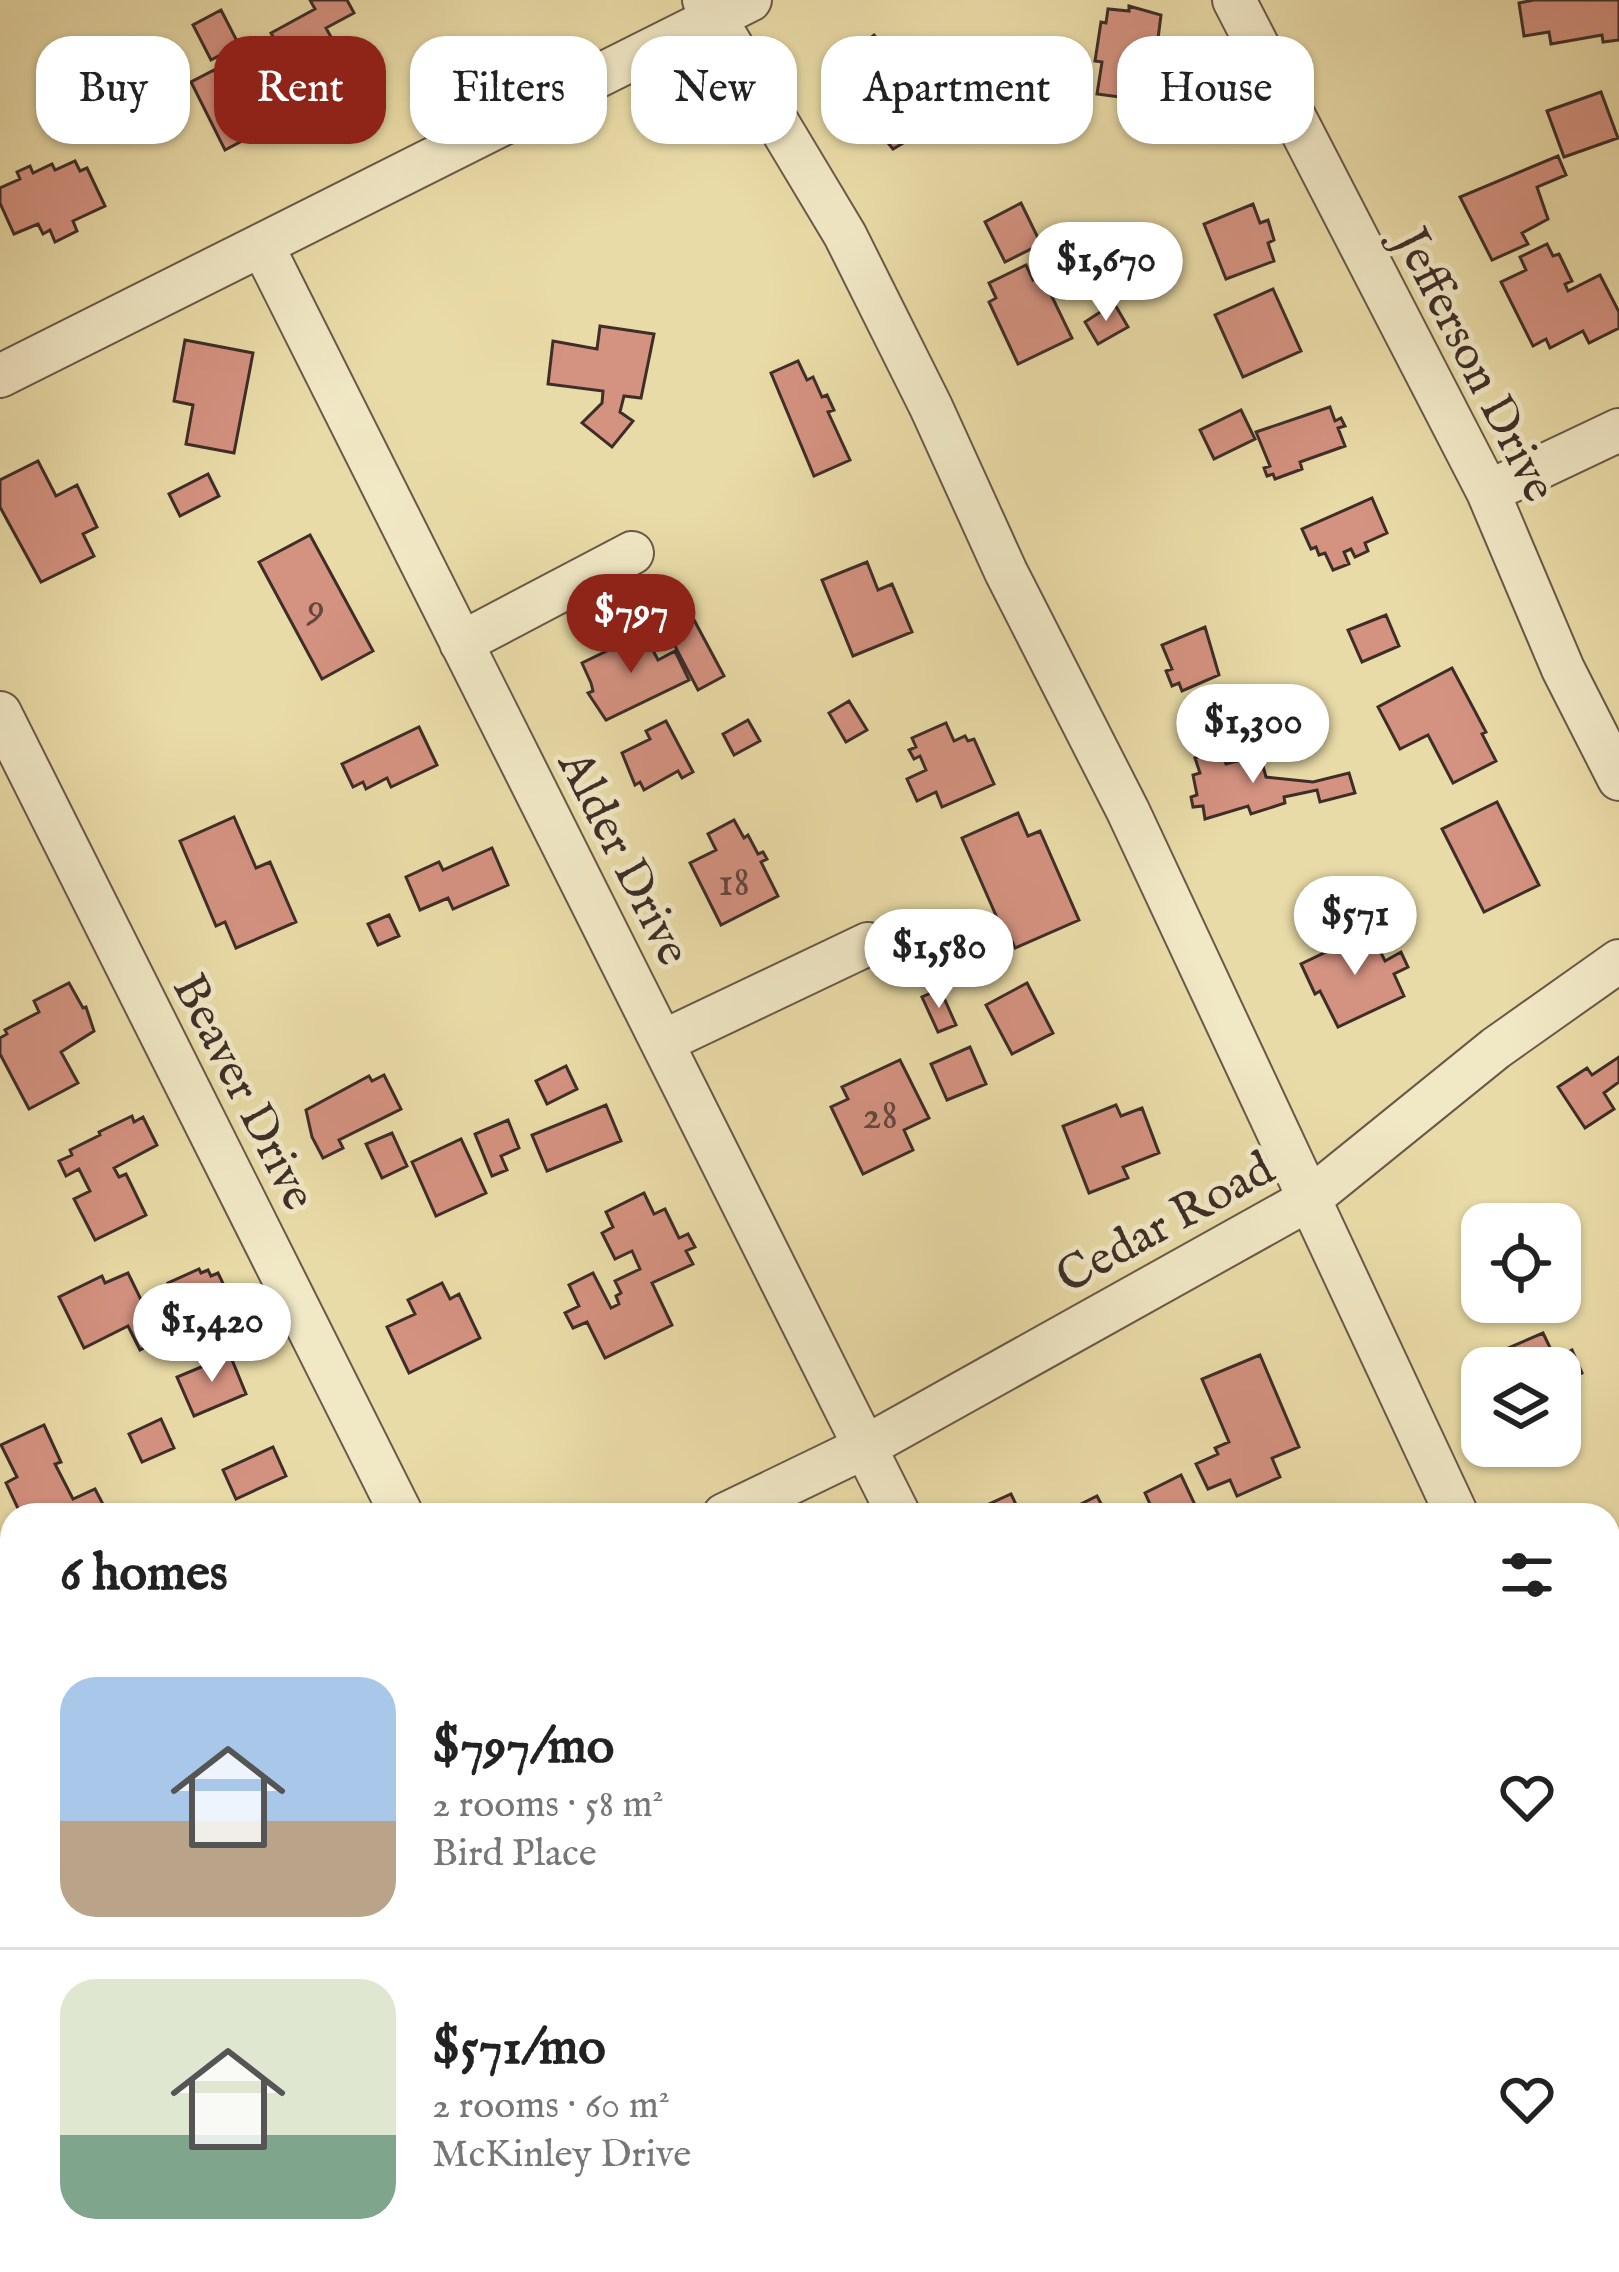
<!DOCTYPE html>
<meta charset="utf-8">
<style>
:root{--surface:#fff;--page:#f6f6f6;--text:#222;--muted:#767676;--line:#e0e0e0;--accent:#8f2418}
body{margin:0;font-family:"IM FELL English",serif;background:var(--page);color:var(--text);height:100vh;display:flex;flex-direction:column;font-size:45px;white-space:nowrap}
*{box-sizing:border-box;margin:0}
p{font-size:39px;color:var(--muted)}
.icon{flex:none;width:66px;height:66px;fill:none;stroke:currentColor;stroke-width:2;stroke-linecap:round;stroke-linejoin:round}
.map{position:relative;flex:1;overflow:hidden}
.details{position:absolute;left:0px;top:1503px;width:1620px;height:771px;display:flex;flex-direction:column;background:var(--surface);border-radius:36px 36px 0 0;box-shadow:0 3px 9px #0004}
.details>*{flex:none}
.hud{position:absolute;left:36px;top:36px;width:1548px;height:108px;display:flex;gap:24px}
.controls{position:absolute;left:1461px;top:1203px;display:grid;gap:24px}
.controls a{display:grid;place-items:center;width:120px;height:120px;border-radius:24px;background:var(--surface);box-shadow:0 3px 9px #0004;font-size:60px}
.price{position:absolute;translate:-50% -102px;padding:0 27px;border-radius:42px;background:#fff;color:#222;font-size:39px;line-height:78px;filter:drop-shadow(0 3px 6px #0008)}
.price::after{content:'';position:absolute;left:50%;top:72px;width:36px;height:27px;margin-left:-18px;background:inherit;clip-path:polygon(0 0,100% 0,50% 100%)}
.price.current{background:var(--accent);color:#fff}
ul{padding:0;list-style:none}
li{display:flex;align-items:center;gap:36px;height:300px;padding:0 60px}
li+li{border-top:3px solid var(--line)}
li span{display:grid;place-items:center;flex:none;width:336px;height:240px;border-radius:36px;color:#555}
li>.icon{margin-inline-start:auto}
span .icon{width:144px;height:144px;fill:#fffc;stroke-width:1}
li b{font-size:51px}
h2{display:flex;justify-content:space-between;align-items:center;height:144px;padding:0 60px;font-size:51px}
.pill{padding:0 42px;border-radius:36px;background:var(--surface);box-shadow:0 3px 9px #0004;font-size:42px;line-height:108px}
.pill.current{background:var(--accent);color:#fff}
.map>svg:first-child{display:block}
</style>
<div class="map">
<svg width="1619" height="2272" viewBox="0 0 1619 2272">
<rect width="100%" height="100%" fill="#e9dba7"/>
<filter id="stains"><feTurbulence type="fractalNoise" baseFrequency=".00167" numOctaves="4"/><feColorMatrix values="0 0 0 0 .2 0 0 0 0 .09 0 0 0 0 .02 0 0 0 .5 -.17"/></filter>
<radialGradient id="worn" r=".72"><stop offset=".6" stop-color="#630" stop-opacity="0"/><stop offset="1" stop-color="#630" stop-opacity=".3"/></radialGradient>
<path fill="#d49280" stroke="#3e2e28" stroke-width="3" d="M 310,0 L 347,0 L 354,13 L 326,28 L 335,44 L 331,46 L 352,85 L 320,103 L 313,89 L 304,93 L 271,33 L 315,9 Z
M 1534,0 L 1619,0 L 1619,40 L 1603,42 L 1602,35 L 1551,44 L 1549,32 L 1524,36 L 1519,3 Z
M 1129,6 L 1161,15 L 1150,101 L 1097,94 L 1102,62 L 1095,61 L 1101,22 L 1106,23 L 1108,9 L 1129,11 Z
M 221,10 L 239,45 L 211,60 L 193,25 Z
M 874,35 L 936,114 L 927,122 L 933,130 L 924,138 L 917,129 L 913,133 L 915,136 L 893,149 L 880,133 L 875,137 L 846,101 L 851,96 L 830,70 Z
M 214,70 L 228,98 L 240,92 L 259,132 L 225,150 L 191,82 Z
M 1601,92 L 1618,138 L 1564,157 L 1547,111 Z
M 1558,156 L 1566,175 L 1537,187 L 1548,219 L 1522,233 L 1528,244 L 1492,260 L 1460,197 Z
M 75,161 L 80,171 L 87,168 L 105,206 L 73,221 L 77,231 L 55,242 L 50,230 L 43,234 L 38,224 L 14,234 L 0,203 L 0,188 L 20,179 L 17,172 L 30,166 L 33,173 L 52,164 L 55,170 Z
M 1021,203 L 1041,244 L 1005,262 L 985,222 Z
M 1253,204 L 1260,223 L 1268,220 L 1274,240 L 1268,243 L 1274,261 L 1226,279 L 1204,224 Z
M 1547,244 L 1553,256 L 1559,254 L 1572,281 L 1565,284 L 1568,291 L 1600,275 L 1619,312 L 1619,328 L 1589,343 L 1583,331 L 1550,348 L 1546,339 L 1533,346 L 1501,282 L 1526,270 L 1520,257 Z
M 1026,265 L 1033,280 L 1042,276 L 1072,338 L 1018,364 L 989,302 L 996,298 L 989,283 Z
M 1273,289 L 1301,351 L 1243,377 L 1215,315 Z
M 1114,303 L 1128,327 L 1098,344 L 1085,322 Z
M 600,326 L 654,334 L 641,398 L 624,396 L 620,412 L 633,421 L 612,447 L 582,423 L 602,403 L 603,391 L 548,384 L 553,341 L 597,349 Z
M 185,340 L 253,353 L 234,453 L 186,444 L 193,405 L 174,401 Z
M 798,361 L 807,380 L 813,377 L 822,397 L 827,395 L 834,410 L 828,412 L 850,460 L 814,476 L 771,373 Z
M 1330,407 L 1335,421 L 1341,418 L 1345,426 L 1338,428 L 1345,446 L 1300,462 L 1302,469 L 1275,479 L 1273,474 L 1267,476 L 1264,468 L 1270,466 L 1256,432 Z
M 1241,410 L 1255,439 L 1214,459 L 1200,430 Z
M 38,461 L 56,496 L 77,485 L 97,527 L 83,534 L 94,556 L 41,582 L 0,507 L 0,480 Z
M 208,474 L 219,496 L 180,516 L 169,494 Z
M 1372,498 L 1387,533 L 1365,543 L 1368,551 L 1355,557 L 1351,549 L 1344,552 L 1349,564 L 1333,570 L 1325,553 L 1319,555 L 1316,547 L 1311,549 L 1302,529 Z
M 310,535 L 373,651 L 322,679 L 259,562 Z
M 867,562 L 878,590 L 892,584 L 912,632 L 853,656 L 822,580 Z
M 1386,615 L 1399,646 L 1362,662 L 1348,630 Z
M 693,618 L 724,676 L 698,690 L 667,631 Z
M 1205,627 L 1219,675 L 1182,691 L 1179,683 L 1172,686 L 1166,671 L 1172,669 L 1162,645 Z
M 644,633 L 658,660 L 675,651 L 689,680 L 606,720 L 588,693 L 593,691 L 591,683 L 582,663 Z
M 1452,668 L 1486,732 L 1482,734 L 1496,761 L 1453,783 L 1428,735 L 1400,749 L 1378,707 Z
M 849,701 L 867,730 L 846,742 L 829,713 Z
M 748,720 L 760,741 L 734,755 L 723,734 Z
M 666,721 L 693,772 L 682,778 L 678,771 L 644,790 L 640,782 L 635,785 L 622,753 L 650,739 L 646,731 Z
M 946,723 L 954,741 L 965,736 L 968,741 L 974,739 L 994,784 L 942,807 L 936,792 L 917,801 L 907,779 L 926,770 L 920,756 L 914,759 L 909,750 L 916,747 L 912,738 Z
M 419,727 L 437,765 L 391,787 L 387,778 L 366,789 L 363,782 L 353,787 L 342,764 Z
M 1221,749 L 1226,764 L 1260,755 L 1266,777 L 1313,782 L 1349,773 L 1355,793 L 1320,802 L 1317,790 L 1284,797 L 1285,803 L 1251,814 L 1248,806 L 1205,819 L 1203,806 L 1193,807 L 1191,797 L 1197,795 L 1193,775 L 1200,773 L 1195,758 Z
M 1497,802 L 1539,885 L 1484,912 L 1442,829 Z
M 1018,813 L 1028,836 L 1040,831 L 1079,920 L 1015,948 L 1009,934 L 1005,936 L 962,838 Z
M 234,817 L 256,868 L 270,862 L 296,922 L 236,948 L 225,922 L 216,926 L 180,841 Z
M 734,820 L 744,838 L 748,835 L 758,854 L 763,852 L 767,859 L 761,862 L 778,896 L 721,925 L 690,863 L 716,850 L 708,834 Z
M 492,848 L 508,885 L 453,909 L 448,898 L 420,910 L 406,877 L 439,862 L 443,870 Z
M 389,915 L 399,936 L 378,945 L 368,924 Z
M 1370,931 L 1385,961 L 1401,952 L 1408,967 L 1394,974 L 1404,996 L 1338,1027 L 1320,991 L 1315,994 L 1301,964 Z
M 69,983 L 83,1008 L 86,1007 L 94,1031 L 61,1052 L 78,1083 L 29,1109 L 0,1054 L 0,1038 L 7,1034 L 5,1030 L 39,1012 L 34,1001 Z
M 1027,983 L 1053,1033 L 1012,1054 L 986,1005 Z
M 940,989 L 956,1025 L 938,1032 L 922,997 Z
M 970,1047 L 986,1084 L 947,1100 L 931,1064 Z
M 1619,1057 L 1619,1082 L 1604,1093 L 1614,1109 L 1585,1128 L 1558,1087 L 1587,1068 L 1592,1075 Z
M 900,1060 L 929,1118 L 904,1130 L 913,1150 L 863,1174 L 831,1107 L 848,1099 L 842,1087 Z
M 566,1066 L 577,1089 L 547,1104 L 536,1081 Z
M 384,1075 L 401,1109 L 339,1140 L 343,1148 L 323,1158 L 312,1137 L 306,1110 L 369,1076 L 372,1081 Z
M 606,1105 L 621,1141 L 547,1171 L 532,1135 Z
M 1116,1105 L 1121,1116 L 1142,1108 L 1159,1153 L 1123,1167 L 1128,1178 L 1089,1193 L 1063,1126 Z
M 132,1116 L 134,1122 L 143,1117 L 157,1145 L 114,1168 L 119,1177 L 126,1174 L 146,1215 L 95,1240 L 74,1199 L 90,1191 L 79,1169 L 66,1176 L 59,1161 L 72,1155 L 70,1150 L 100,1135 L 99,1132 Z
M 508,1120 L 519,1148 L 501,1156 L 507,1170 L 492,1176 L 475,1134 Z
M 392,1133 L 407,1166 L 382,1178 L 366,1144 Z
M 461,1139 L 486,1193 L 436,1216 L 412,1162 Z
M 644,1193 L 654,1214 L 665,1209 L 679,1238 L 688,1234 L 695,1247 L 686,1251 L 693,1264 L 652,1283 L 672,1325 L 605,1358 L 587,1322 L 573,1328 L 565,1313 L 579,1306 L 569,1285 L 593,1273 L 611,1308 L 619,1304 L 616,1296 L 621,1293 L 615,1281 L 640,1269 L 632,1251 L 615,1259 L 602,1233 L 613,1227 L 606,1212 Z
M 199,1269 L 201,1273 L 208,1270 L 211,1276 L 218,1273 L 230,1298 L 216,1305 L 226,1325 L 167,1354 L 160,1340 L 140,1350 L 128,1326 L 84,1348 L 59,1297 L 102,1276 L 105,1283 L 128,1273 L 146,1310 L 175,1296 L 168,1283 Z
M 442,1283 L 450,1299 L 459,1294 L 480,1338 L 409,1373 L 387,1327 L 415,1314 L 408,1300 Z
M 1543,1333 L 1555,1358 L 1572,1350 L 1582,1373 L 1560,1383 L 1560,1368 L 1490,1368 L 1485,1358 Z
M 230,1355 L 246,1394 L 194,1416 L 177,1377 Z
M 1260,1355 L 1299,1447 L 1272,1458 L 1280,1477 L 1237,1496 L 1230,1480 L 1208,1489 L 1196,1464 L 1218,1454 L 1215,1448 L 1229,1442 L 1202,1379 Z
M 1560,1391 L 1579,1434 L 1560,1442 Z
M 161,1419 L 174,1448 L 142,1462 L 129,1434 Z
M 44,1425 L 61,1462 L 55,1464 L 73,1499 L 95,1489 L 106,1510 L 95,1515 L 21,1515 L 6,1483 L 17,1477 L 1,1445 Z
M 1511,1446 L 1551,1446 L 1517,1461 Z
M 273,1447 L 286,1476 L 236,1499 L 223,1470 Z
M 1181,1475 L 1196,1507 L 1178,1515 L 1155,1515 L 1145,1493 Z
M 1011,1494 L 1021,1515 L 979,1515 L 976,1510 Z
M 1097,1496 L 1107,1515 L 1074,1515 L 1071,1509 Z
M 12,1952 L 12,2017 L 0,2023 L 0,1958 Z
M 1619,2056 L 1619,2107 L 1608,2112 L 1608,2061 Z
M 362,2262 L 407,2262 L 385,2272 L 366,2272 Z
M 1102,2262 L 1164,2262 L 1169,2272 L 1107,2272 Z
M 1345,2262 L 1421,2262 L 1427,2272 L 1350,2272 Z"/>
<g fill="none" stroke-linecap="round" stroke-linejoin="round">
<g stroke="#695948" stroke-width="46">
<path id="minor" d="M 704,0 L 845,235 L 931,407 L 1006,572 L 1128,811 L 1457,1515
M 1234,0 L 1488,492 L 1563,669 L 1619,779
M 262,245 L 899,1515
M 0,376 L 750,0
M 1488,492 L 1619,430
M 461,643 L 632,553
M 0,713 L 402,1515
M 662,1042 L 868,944
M 724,1515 L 865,1447 L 1308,1200 L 1496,1048 L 1619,961
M 0,1700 L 12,1724
M 1608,1834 L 1619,1857
M 0,1872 L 12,1866
M 282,2262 L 287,2272
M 776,2262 L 781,2272
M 1270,2262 L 1275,2272"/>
</g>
<use href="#minor" stroke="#f1e8c6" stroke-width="42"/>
</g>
<g text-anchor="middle" stroke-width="10" stroke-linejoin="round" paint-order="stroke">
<g font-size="42" fill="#64473e">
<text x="316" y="621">9</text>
<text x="734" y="895">18</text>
<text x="880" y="1128">28</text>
</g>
<g font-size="48" fill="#3e2e28" stroke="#f1e8c6">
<text transform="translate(1477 364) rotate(63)" y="17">Jefferson Drive</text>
<text transform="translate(626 857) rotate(63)" y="17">Alder Drive</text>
<text transform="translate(246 1091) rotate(63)" y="17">Beaver Drive</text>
<text transform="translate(1164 1221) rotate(-29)" y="17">Cedar Road</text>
</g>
</g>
<rect width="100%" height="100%" filter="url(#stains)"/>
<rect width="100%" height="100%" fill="url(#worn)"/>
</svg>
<div class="controls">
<a><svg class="icon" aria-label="locate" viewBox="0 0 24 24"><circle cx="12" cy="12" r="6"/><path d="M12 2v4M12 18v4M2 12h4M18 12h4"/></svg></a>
<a><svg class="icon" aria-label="layers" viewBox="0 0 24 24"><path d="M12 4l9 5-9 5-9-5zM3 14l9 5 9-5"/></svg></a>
</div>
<b class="price" style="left:1106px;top:324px">$1,670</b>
<b class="price current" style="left:631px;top:676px">$797</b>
<b class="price" style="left:1253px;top:786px">$1,300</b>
<b class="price" style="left:1355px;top:978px">$571</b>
<b class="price" style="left:939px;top:1011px">$1,580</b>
<b class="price" style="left:212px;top:1385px">$1,420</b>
<div class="hud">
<a class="pill">Buy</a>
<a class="pill current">Rent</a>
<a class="pill">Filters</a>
<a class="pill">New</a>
<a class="pill">Apartment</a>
<a class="pill">House</a>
</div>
<section class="details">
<h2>6 homes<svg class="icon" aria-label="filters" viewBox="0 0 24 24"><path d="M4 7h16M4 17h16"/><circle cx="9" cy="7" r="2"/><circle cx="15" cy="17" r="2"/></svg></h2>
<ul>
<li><span style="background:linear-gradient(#a9c7e8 60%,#b9a48a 0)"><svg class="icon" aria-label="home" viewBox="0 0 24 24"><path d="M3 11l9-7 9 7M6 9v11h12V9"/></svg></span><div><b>$797/mo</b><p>2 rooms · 58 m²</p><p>Bird Place</p></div><svg class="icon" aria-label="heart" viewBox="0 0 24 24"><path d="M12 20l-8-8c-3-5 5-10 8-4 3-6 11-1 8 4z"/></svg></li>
<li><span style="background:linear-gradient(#dfe7d0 65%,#7fa58c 0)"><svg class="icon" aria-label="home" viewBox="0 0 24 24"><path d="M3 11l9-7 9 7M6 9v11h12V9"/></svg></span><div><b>$571/mo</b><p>2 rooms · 60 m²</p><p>McKinley Drive</p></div><svg class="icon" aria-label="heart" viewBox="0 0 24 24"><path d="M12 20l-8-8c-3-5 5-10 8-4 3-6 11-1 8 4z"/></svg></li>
</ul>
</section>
</div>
